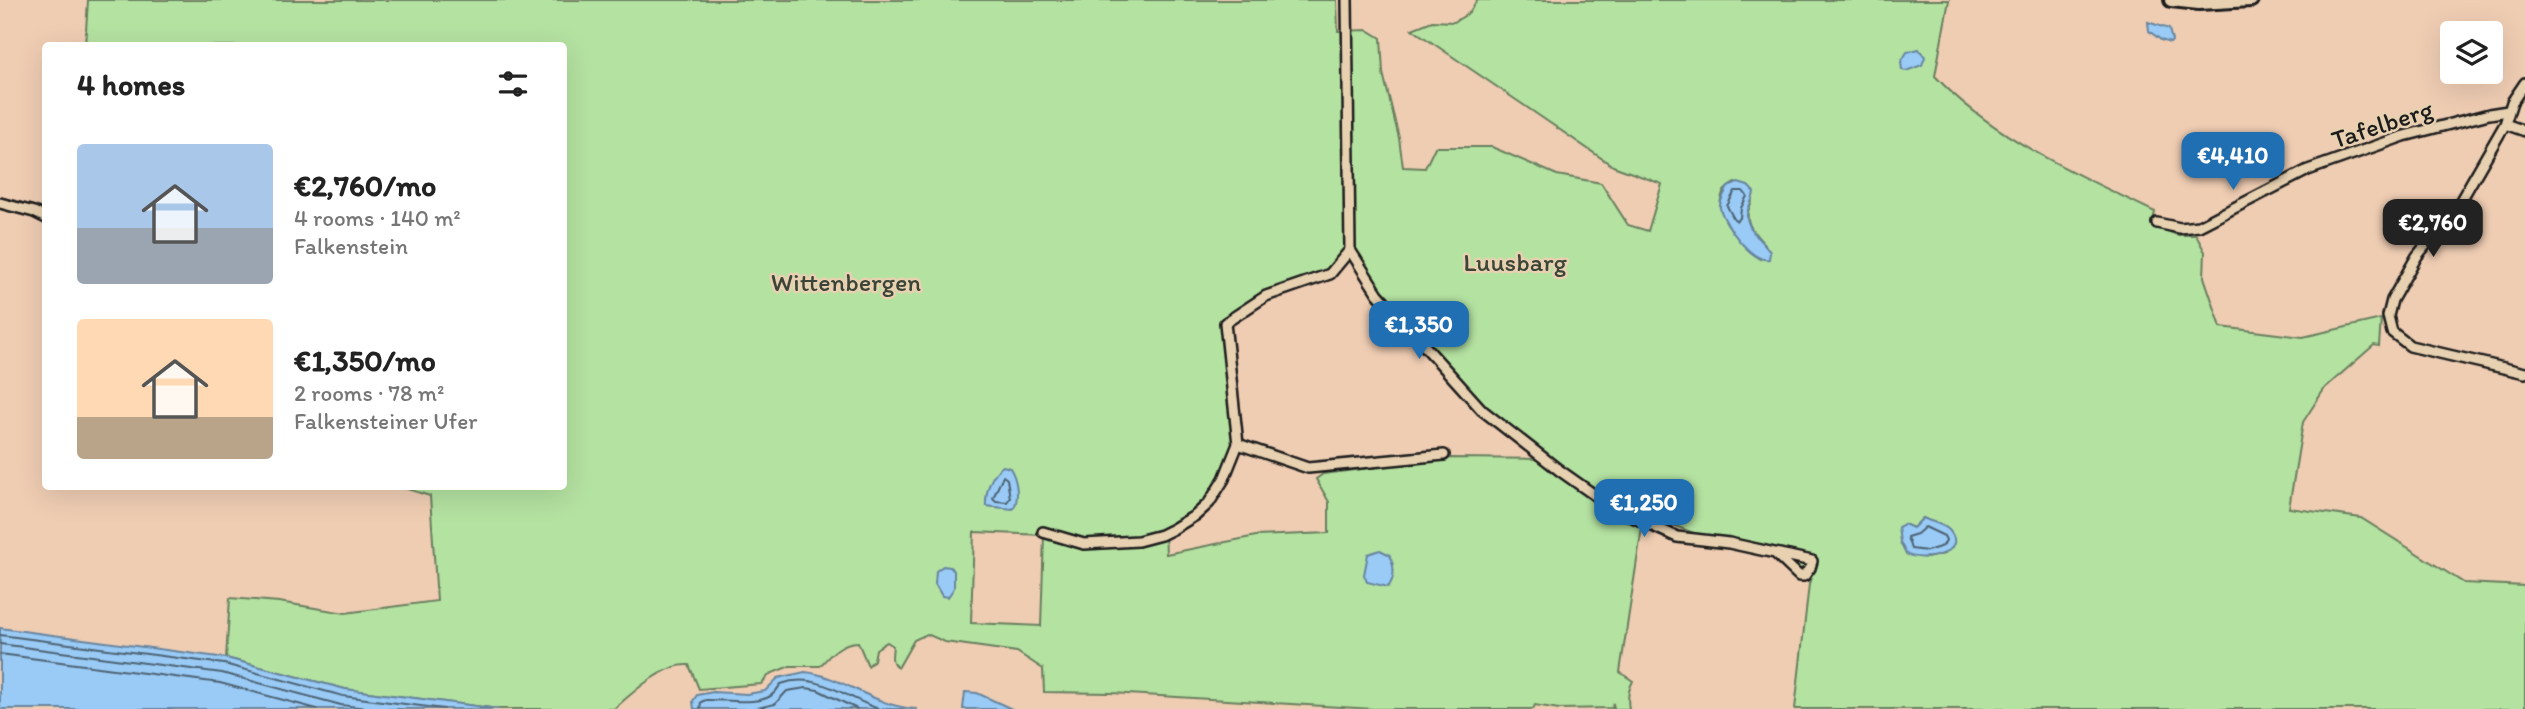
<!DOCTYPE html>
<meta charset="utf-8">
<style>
:root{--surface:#fff;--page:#f6f6f6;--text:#222;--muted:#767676;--accent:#1f6fb2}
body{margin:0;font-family:Itim,sans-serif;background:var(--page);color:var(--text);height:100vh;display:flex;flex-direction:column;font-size:26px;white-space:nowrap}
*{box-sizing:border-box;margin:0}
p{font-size:23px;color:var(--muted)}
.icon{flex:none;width:38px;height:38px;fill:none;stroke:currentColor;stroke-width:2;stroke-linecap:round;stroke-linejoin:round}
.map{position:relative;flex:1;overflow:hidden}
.side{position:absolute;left:42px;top:42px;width:525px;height:448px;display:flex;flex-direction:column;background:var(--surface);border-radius:7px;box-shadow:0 7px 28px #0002}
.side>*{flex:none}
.controls{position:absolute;left:2440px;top:21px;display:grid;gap:14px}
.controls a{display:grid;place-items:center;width:63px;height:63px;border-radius:7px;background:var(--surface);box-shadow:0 7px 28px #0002;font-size:35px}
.price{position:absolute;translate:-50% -60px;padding:0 16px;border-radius:14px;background:var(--accent);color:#fff;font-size:23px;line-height:46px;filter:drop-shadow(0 2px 4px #0008)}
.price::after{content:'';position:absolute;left:50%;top:42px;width:21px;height:16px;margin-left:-10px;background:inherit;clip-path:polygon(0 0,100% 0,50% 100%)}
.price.selected{background:#222;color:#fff}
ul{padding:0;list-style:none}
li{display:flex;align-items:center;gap:21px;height:175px;padding:0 35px}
li span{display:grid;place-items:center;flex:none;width:196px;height:140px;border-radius:7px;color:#555}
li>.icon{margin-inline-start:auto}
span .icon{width:84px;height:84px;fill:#fffc;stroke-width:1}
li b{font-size:30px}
h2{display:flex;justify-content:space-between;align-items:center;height:84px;padding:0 35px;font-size:30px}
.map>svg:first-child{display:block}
</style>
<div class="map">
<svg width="2525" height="709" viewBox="0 0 2525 709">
<rect width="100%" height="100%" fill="#efcdb3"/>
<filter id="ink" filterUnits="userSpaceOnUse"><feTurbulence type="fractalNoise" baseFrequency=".0143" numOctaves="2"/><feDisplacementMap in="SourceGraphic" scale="14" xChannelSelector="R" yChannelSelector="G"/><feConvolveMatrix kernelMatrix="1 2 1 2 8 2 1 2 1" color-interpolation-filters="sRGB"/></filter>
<g filter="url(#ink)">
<path fill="#b4e2a1" stroke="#687f5e" stroke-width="2" fill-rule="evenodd" d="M 88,0 L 1337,0 L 1338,31 L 1368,30 L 1381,38 L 1383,73 L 1399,138 L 1403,167 L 1425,168 L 1435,147 L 1492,147 L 1557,175 L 1601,183 L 1628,225 L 1648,231 L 1662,184 L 1613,166 L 1412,29 L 1432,21 L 1454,22 L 1469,13 L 1477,0 L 1949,0 L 1935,76 C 1995,140 2078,174 2155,212 L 2152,225 L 2177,235 L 2196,235 L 2205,252 L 2204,277 L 2221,327 L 2303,337 L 2381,319 L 2379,346 L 2374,345 L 2325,388 L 2303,422 L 2289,508 L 2361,518 L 2464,583 L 2525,586 L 2525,709 L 1795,709 L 1809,584 L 1814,568 L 1806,566 L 1802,573 L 1787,561 L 1704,537 L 1644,514 L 1620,672 L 1633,681 C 1628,690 1627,698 1629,709 L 1614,709 L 1613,703 L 1612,708 L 1559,709 L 1535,705 L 1533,709 L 1373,709 L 1111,693 L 1044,692 L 1043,669 L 1017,652 L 945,642 L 927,634 L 914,640 L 898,668 C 890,663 892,655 893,646 L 887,642 L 876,649 L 874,660 L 868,666 L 858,642 C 841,642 830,655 820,666 L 790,666 L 770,674 L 761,684 L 699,689 L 689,665 C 664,663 632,693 614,709 L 499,709 L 345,689 L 226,658 L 230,598 L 279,602 L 345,613 L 437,601 L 430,496 L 401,487 L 564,486 L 564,46 L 85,46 ZM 1735,183 L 1752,202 C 1741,220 1753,232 1765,245 L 1760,259 C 1742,246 1698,200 1735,183 ZM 1352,247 L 1381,294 L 1487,415 L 1548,459 L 1447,458 L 1323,474 L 1316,479 L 1329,502 L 1329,533 L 1256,536 L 1166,554 L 1165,530 L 1197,512 L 1220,484 L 1235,447 L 1222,325 L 1265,294 L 1329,273 ZM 1923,518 L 1933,523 L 1944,554 L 1927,558 L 1906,554 L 1900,542 L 1904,524 L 1913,528 ZM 974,532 L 1044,535 L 1041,626 L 971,623 Z"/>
<path fill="#99cbf6" stroke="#67859f" stroke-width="2" d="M 2148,22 L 2169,29 L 2172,41 L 2170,43 L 2161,40 L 2149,31 Z
M 1919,49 L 1925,57 L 1922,65 L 1906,71 L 1902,70 L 1901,62 L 1907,52 Z
M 1738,183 L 1748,186 L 1754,192 C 1753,201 1748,206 1747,214 C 1746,229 1762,241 1770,252 L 1769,259 C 1752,263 1724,224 1720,208 C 1719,201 1725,193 1728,187 Z
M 1003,466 L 1010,468 C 1017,479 1020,499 1013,509 L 986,506 C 985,492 991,474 1003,466 Z
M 1923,518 C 1931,522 1943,524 1949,530 C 1970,554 1922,563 1906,554 L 1900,542 L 1898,527 L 1904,524 L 1913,528 Z
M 1380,550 L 1390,555 C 1394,566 1396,577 1388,587 L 1367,582 L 1364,575 L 1368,554 Z
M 943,566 L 950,567 L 954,571 L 954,588 L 948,597 L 942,596 L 935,584 L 936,571 Z
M 0,628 L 226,658 L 345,689 L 499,709 L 0,709 Z
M 805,672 C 844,676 874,707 917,709 L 694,709 L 693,701 L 697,695 L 713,692 L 747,694 L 765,691 L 778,678 Z
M 965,692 L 977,693 L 1012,709 L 963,709 Z"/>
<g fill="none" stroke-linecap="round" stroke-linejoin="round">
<path stroke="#4e6273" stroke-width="2" d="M 1735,191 L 1743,191 L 1747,196 L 1741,208 L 1740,218 L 1737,221 L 1734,219 L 1727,206 Z
M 1003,476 L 1007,479 L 1010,498 L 1007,502 L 996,501 L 993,498 Z
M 1925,527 L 1944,536 L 1946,540 L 1943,546 L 1927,551 L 1911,549 L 1907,537 L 1917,534 Z
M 0,635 L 224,664 L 343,696 L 444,709
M 0,644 L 222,673 L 341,705 L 375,709
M 0,654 L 220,683 L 317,709
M 700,709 L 701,702 L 706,700 C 723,699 762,707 774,693 C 777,691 778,687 781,684 C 818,671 845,698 879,709
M 753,709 L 775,704 L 787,691 L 806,688 L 818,690 L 857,709"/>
<g stroke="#1c1c1c" stroke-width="14">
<path id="street" d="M 2525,83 L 2512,102 L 2505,124 L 2460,202 L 2417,256 L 2392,300 L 2388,316 L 2392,332 L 2410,346 L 2525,373
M 2505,124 L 2525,131
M 0,203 L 34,212 L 46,218
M 2157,223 L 2180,228 L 2199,226 L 2308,170 L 2404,136 L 2489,114 L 2508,111
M 1350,250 L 1378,294 L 1482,410 L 1559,470 L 1613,508 L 1677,537 L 1729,543 L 1812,561 L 1810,568 L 1804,576 L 1799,576 L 1776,554
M 1238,444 L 1308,468 L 1444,455
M 1043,532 L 1084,544 L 1138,541 L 1161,535 L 1173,529 L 1196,515 L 1209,503 L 1224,479 L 1238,444 L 1225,323 L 1266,296 L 1330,274 L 1350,250 L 1347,0"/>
</g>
<g stroke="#1c1c1c" stroke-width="18">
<path id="secondary" d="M 2171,0 L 2199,3 L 2251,0"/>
</g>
<use href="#street" stroke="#e8d1b1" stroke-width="9"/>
<use href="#secondary" stroke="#e8d1b1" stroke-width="12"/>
</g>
</g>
<g text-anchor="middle" stroke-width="5" stroke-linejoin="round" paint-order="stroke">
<g font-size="26" fill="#1c1c1c" stroke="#e8d1b1">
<text transform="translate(2382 124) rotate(-18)" y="9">Tafelberg</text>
</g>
<g font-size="26" fill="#3a4437" stroke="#e8d1b1">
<text x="1515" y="271">Luusbarg</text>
<text x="846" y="291">Wittenbergen</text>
</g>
</g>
</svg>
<div class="controls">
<a><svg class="icon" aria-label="layers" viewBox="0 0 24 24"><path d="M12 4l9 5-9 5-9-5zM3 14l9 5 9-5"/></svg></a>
</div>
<b class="price" style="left:2233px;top:192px">€4,410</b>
<b class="price selected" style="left:2433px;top:259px">€2,760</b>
<b class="price" style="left:1419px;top:361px">€1,350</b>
<b class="price" style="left:1644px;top:539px">€1,250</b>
<section class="side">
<h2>4 homes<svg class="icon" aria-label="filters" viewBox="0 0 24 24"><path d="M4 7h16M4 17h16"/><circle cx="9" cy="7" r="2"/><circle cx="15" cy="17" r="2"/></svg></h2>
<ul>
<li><span style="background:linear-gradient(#a9c7e8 60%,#9aa5b1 0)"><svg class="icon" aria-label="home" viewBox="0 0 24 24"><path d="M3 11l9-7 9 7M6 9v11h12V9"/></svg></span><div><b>€2,760/mo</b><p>4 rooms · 140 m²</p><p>Falkenstein</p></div></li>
<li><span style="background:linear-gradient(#ffd9b3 70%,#b9a48a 0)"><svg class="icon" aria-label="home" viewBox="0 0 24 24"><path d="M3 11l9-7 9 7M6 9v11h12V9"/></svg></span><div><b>€1,350/mo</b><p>2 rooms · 78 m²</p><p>Falkensteiner Ufer</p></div></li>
</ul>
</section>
</div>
